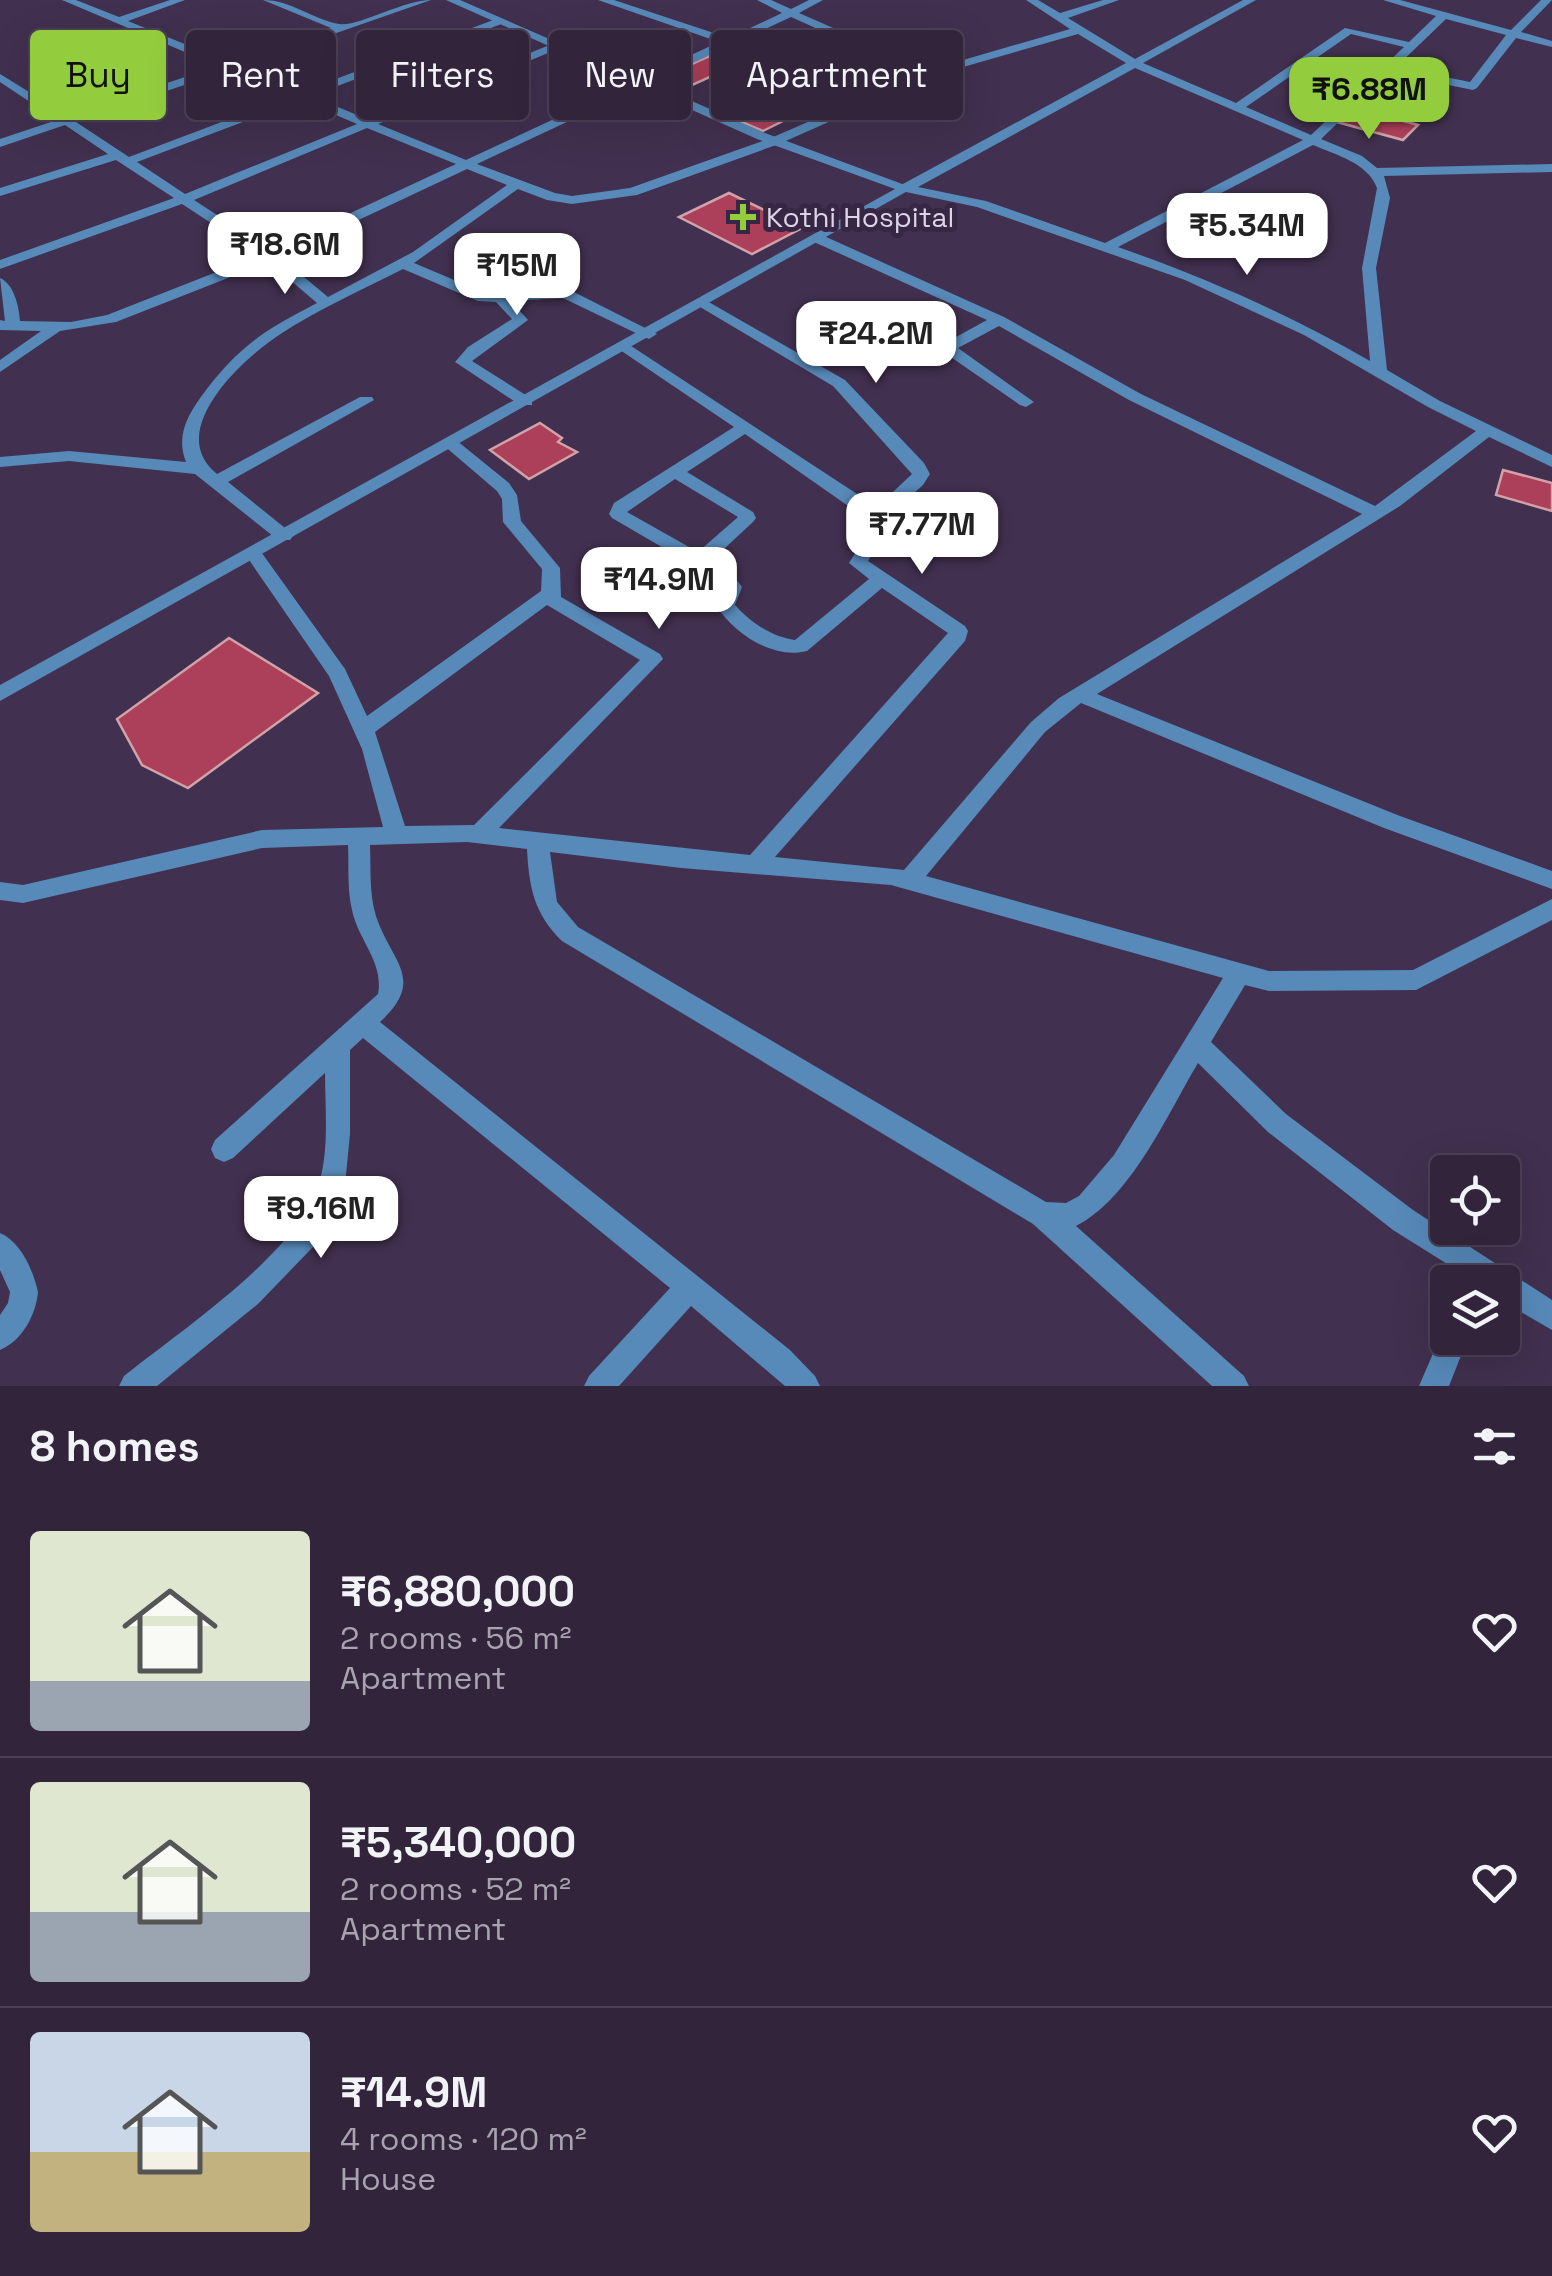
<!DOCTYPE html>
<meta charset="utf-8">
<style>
:root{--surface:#31243b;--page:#3d3046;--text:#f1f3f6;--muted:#a8a4af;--line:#4c4155;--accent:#93cc3d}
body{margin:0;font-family:"Space Grotesk",sans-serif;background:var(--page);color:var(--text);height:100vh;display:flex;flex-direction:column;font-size:38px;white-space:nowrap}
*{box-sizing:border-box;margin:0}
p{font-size:32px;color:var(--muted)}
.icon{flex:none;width:55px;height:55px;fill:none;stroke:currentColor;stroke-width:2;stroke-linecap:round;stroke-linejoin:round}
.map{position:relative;height:1386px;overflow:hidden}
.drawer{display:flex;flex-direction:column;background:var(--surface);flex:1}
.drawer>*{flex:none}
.hud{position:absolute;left:30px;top:30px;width:1000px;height:90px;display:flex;gap:20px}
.tools{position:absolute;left:1430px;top:1155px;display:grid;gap:20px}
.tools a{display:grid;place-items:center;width:90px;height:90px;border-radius:10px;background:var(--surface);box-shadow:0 10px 40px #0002,0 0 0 2px var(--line);font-size:50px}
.price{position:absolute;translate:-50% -85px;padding:0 22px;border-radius:20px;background:#fff;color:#222;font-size:32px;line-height:65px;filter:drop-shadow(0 2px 5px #0008)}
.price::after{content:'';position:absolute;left:50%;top:60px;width:30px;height:22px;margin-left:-15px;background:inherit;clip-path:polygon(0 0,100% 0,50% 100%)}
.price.on{background:var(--accent);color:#111}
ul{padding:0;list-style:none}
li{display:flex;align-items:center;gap:30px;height:250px;padding:0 30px}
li+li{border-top:2px solid var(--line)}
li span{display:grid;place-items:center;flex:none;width:280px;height:200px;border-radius:10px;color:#555}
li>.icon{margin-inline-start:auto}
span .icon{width:120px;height:120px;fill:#fffc;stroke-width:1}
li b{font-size:42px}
h2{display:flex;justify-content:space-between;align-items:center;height:120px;padding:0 30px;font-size:42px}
.chip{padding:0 35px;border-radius:10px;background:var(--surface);box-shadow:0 10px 40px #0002,0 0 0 2px var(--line);font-size:35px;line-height:90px}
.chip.on{background:var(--accent);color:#111}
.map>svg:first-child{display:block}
</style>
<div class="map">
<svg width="1552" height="1386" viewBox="0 0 1552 1386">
<rect width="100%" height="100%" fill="#41304f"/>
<path fill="#ac3f59" stroke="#d1a2a9" stroke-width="2.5" d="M 716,53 L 741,63 L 690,86 L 665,76 Z
M 770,100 L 801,112 L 763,131 L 732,118 Z
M 1352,107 L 1418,125 L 1403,140 L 1337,122 Z
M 729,193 L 802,228 L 752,254 L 679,217 Z
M 540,423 L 562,438 L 558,442 L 577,452 L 529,479 L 490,450 Z
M 1503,470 L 1552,483 L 1552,511 L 1496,495 Z
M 229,638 L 318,693 L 188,788 L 142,765 L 117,719 Z"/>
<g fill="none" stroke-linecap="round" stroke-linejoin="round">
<path fill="#5789b9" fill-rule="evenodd" d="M 62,0 L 76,0 L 119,17 L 170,0 L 185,0 L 128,21 L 229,62 L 331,28 L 263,0 C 291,0 312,19 339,24 C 359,27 403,0 431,0 L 239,67 L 301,92 L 496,19 L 504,19 L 504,23 L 311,96 L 367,119 L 552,44 L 560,44 L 560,48 L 378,124 L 466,160 L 719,42 L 598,0 L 614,0 L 729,38 L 782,13 L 757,0 L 771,0 L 791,9 L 809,0 L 823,0 L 799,13 L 929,70 L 1070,29 L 1026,0 L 1038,0 L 1060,13 L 1103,0 L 1119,0 L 1068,18 L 1135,59 L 1243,0 L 1256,0 L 1143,63 L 1236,103 L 1345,28 L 1409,42 L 1436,16 L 1383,0 L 1400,0 L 1511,30 L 1541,0 L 1552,0 L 1521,32 L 1552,41 L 1552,47 L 1516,38 L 1477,88 L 1473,90 L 1390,73 L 1321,139 L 1362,156 L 1377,168 L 1552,164 L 1552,172 L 1384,176 L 1390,198 L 1376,268 L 1387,370 L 1440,401 L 1552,455 L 1552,467 L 1489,437 L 1400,506 L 1097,694 L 1400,816 L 1552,871 L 1552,889 L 1384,828 L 1081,703 L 1045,732 L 926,876 L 1269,971 L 1413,970 L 1552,899 L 1552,920 L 1416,990 L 1269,991 L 1245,985 L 1211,1042 L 1286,1114 L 1413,1210 L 1552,1300 L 1552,1330 L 1502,1301 L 1502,1282 L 1476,1282 L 1393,1230 L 1268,1132 L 1198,1063 C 1167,1115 1131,1198 1076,1226 L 1244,1376 L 1249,1386 L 1212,1386 L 1033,1224 L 562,941 C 534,914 529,887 527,849 L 467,842 L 370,845 C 371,868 369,894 376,916 C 391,962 427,979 380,1022 L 790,1350 L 815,1376 L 820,1386 L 785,1386 L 691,1306 L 619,1386 L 584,1386 L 589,1376 L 670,1288 L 363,1038 L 350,1050 L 350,1134 L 345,1185 L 331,1220 L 312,1248 L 258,1304 L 157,1386 L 119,1386 L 124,1376 C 179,1332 294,1255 317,1189 C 330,1154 325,1110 325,1073 L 233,1158 L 224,1162 L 215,1158 L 211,1149 L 215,1140 L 378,994 C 384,962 358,940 352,910 C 347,889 349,867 348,845 L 262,848 L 23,903 L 0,900 L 0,882 L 23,885 L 262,830 L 383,827 L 362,749 L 329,676 L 247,557 L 244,553 L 247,549 L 259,549 L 345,669 L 367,716 L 541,591 L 542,569 L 503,522 L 502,499 L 497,491 L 442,444 L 450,439 L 456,440 L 509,483 L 517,495 L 521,521 L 560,568 L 561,597 L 660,654 L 663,659 L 499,828 L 750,855 L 948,633 L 882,588 L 807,651 C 773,660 733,633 716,605 L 723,588 L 715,578 L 612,518 L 609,514 L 614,503 L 734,427 L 620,350 L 620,344 L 625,342 L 877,507 L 912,474 L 833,386 L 695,304 L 702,300 L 707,301 L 845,380 L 924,463 L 930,474 L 923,485 L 887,517 L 892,524 L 868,561 L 965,626 L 968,631 L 965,641 L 775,857 L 904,870 L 1031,722 L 1059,698 L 1362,514 L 1129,400 L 999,326 L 958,348 L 1034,402 L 1026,407 L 1020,405 L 942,351 L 945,343 L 987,320 L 814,242 L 814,236 L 824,236 L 1004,317 L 1141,394 L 1375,506 L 1476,431 L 1428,407 L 1304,335 L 1185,280 L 977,207 L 901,191 L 901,185 L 1126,63 L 1078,34 L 932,76 L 779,144 L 637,195 L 572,204 L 547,200 L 518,189 L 414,263 L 485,293 L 570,290 L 657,334 L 649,339 L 644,337 L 563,298 L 511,301 L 528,320 L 472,361 L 532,399 L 532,405 L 520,405 L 455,362 L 468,347 L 512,319 L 496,302 L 478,301 L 403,269 C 362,290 318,309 279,335 C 241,360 164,432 217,474 L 360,397 L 372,397 L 374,400 L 228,482 L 290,532 L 293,536 L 290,540 L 278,540 L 195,474 L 69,461 L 0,467 L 0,457 L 69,451 L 186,462 C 175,434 189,413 206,390 C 241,344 267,329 317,303 L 269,262 L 116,322 L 60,331 L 0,372 L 0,360 L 41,331 L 0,330 L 0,320 L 5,321 L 0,278 C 14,284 19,306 20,321 L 71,322 L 107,315 L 260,255 L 182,204 L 0,269 L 0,260 L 174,198 L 116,160 L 0,196 L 0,188 L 108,154 L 65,125 L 0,147 L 0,139 L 57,120 L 0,82 L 0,74 L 68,116 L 218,66 ZM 791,17 L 918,74 L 771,138 L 630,188 L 572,196 L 555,193 L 477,164 ZM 1446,19 L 1506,35 L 1470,82 L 1396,67 ZM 1351,34 L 1404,47 L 1311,135 L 1246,107 ZM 1135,68 L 1303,140 L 1105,243 L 986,201 L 918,187 ZM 228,70 L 290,96 L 129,157 L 76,122 ZM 301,100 L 357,124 L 185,194 L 137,162 ZM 367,128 L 456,164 L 271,250 L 194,200 ZM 1313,145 C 1336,155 1368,163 1377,188 L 1362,268 L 1370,361 C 1289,314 1206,278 1118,247 ZM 467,169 L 507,185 L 413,252 L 328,297 L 280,257 ZM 745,434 L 874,524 L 849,563 L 869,579 L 795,640 C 772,637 750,622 735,605 L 742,587 L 729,570 L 712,560 L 753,522 L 756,518 L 753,512 L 687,472 ZM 675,479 L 738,517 L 698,552 L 627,512 ZM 547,605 L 640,660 L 474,825 L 405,826 L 375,732 ZM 550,852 L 681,868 L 891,885 L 1223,978 L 1114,1155 L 1079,1196 L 1066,1203 L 1046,1202 L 578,927 L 557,902 Z
M 0,1233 C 21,1242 33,1270 38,1292 C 36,1315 22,1341 0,1350 L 0,1315 L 8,1303 L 10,1292 L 0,1270 Z
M 1448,1326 L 1448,1338 L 1468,1338 L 1449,1386 L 1419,1386 L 1444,1328 Z"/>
<path fill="#5789b9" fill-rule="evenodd" d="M 446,0 L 460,0 L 765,133 L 913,188 L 0,701 L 0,685 L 895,189 L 757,139 Z"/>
</g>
<path fill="#93cc3d" stroke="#372644" stroke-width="4" d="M738 202h10v10h10v10h-10v10h-10v-10h-10v-10h10z"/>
<g text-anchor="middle" stroke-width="10" stroke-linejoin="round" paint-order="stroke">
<g font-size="28" fill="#ddd3e7" stroke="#372644" text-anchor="start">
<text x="766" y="227">Kothi Hospital</text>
</g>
</g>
</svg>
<div class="tools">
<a><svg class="icon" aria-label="locate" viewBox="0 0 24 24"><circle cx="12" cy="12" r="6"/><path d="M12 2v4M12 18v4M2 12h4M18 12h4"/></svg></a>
<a><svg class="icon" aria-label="layers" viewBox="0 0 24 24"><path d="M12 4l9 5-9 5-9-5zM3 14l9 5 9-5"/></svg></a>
</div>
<b class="price on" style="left:1369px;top:142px">₹6.88M</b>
<b class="price" style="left:1247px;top:278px">₹5.34M</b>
<b class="price" style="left:285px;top:297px">₹18.6M</b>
<b class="price" style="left:517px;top:318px">₹15M</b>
<b class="price" style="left:876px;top:386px">₹24.2M</b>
<b class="price" style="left:922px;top:577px">₹7.77M</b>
<b class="price" style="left:659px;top:632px">₹14.9M</b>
<b class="price" style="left:321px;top:1261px">₹9.16M</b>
<div class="hud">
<a class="chip on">Buy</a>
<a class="chip">Rent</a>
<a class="chip">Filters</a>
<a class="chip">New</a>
<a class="chip">Apartment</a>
</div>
</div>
<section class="drawer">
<h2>8 homes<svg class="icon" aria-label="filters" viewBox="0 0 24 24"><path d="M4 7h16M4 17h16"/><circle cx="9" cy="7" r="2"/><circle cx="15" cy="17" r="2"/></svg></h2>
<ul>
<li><span style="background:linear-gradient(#dfe7d0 75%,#9aa5b1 0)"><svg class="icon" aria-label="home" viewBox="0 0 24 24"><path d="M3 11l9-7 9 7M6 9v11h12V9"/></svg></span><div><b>₹6,880,000</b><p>2 rooms · 56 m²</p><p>Apartment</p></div><svg class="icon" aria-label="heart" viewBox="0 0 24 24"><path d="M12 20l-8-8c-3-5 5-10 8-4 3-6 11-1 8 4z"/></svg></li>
<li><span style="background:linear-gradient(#dfe7d0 65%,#9aa5b1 0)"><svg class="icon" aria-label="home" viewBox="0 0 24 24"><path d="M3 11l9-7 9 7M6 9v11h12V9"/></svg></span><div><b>₹5,340,000</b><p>2 rooms · 52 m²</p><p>Apartment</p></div><svg class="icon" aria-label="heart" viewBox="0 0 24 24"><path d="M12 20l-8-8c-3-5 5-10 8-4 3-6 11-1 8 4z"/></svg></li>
<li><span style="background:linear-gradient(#c9d6e8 60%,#c2b280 0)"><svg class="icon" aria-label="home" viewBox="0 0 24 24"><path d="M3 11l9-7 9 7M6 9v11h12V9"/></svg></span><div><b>₹14.9M</b><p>4 rooms · 120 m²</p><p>House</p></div><svg class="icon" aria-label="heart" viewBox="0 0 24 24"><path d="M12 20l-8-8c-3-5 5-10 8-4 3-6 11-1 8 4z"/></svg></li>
</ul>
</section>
